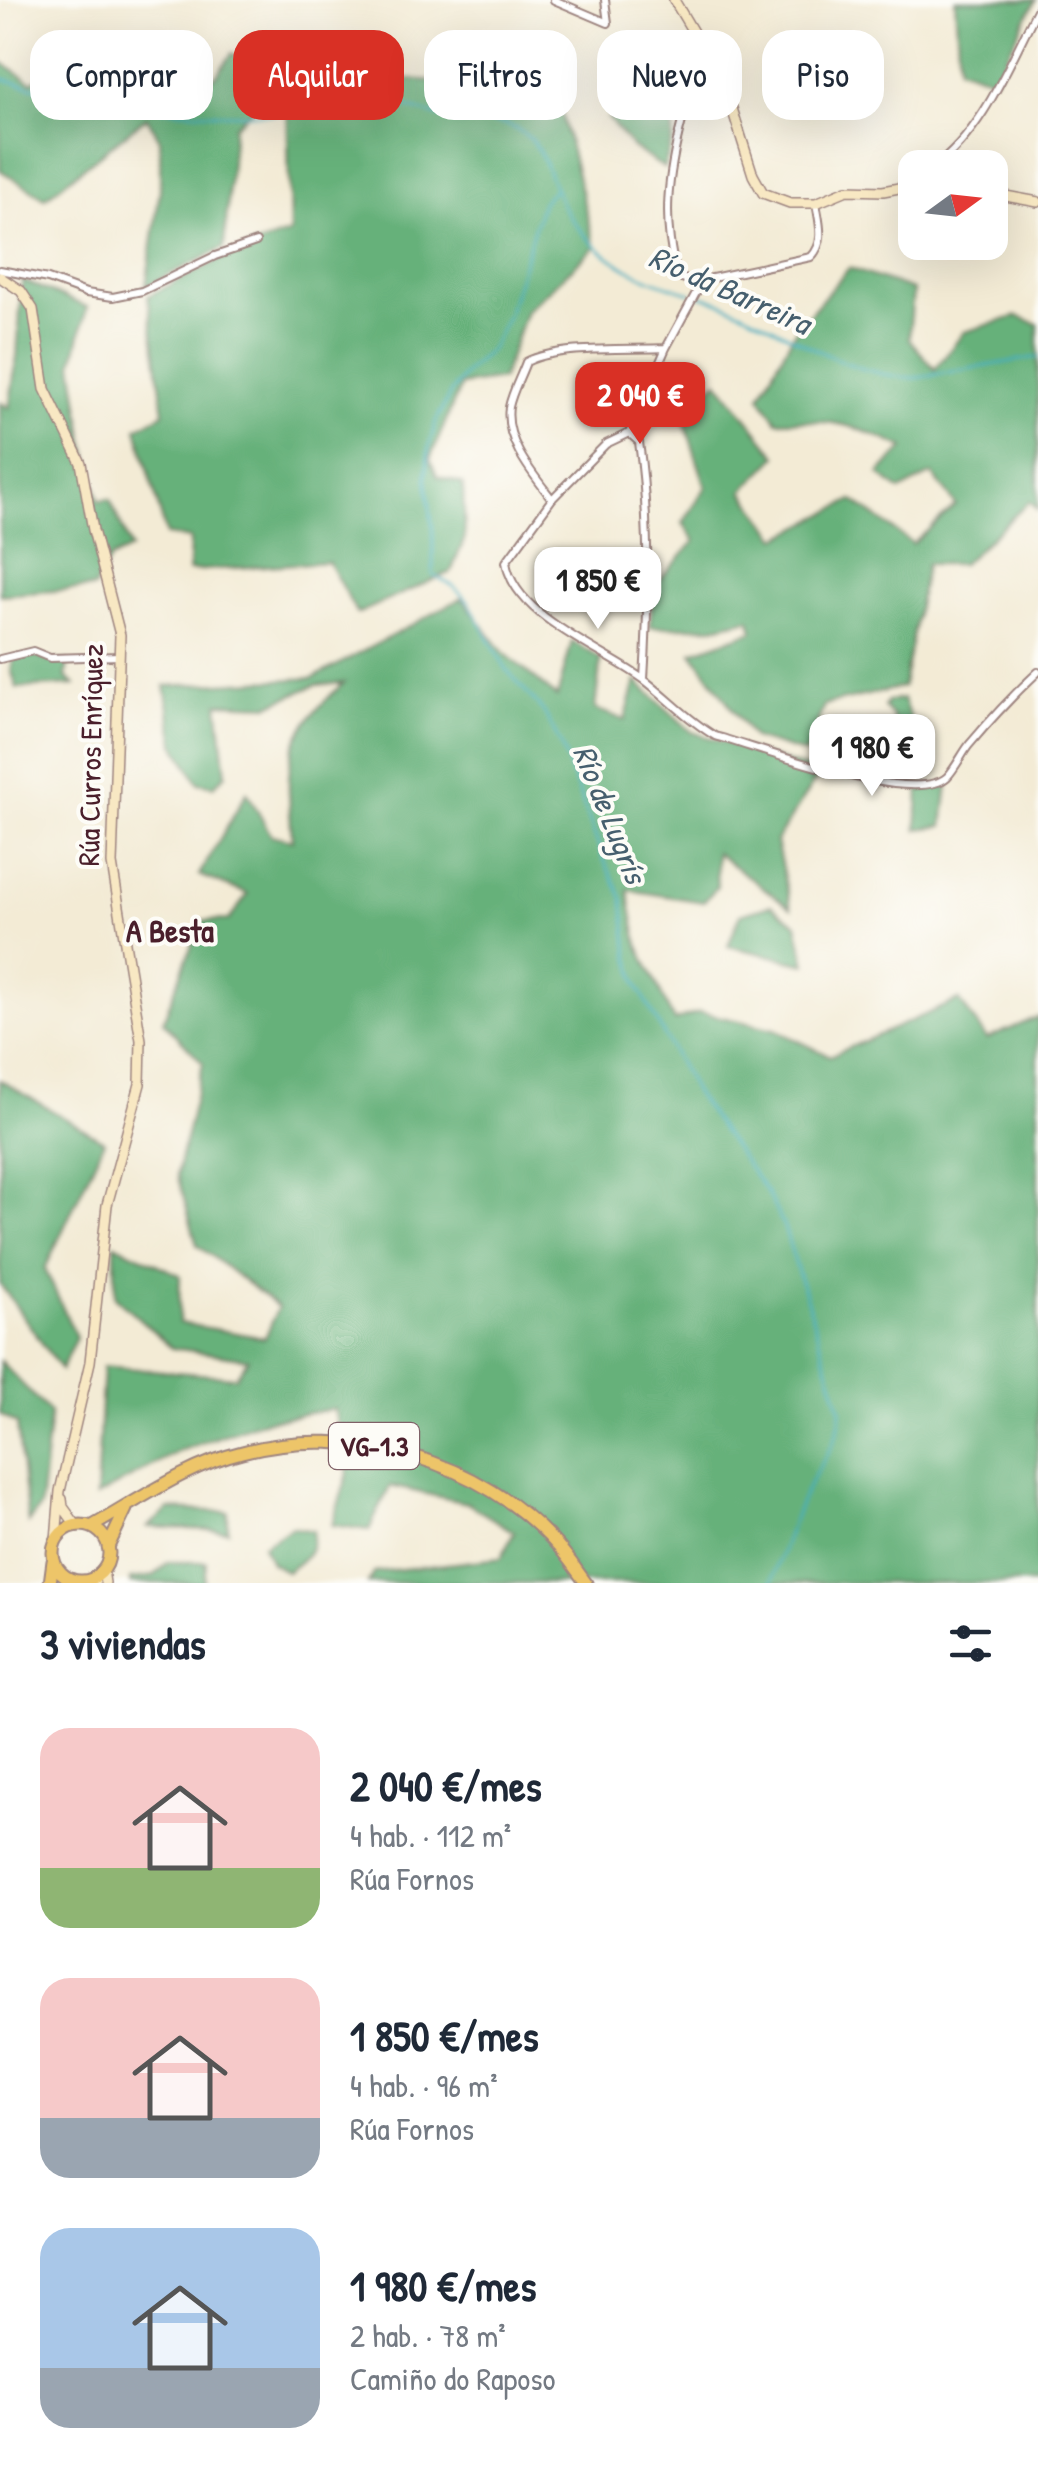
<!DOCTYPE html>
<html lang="es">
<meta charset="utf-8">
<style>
:root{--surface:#fff;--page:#f2f2f3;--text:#1f2937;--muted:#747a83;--accent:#d93025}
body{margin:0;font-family:"Patrick Hand",sans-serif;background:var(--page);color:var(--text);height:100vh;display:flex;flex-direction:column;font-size:38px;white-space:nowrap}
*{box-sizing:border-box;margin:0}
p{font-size:32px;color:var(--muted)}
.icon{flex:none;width:55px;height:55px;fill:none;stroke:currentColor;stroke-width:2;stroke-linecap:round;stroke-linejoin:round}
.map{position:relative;height:1583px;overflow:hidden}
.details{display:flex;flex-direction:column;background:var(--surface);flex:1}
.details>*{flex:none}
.hud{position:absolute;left:30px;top:30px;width:980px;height:90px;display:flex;gap:20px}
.needle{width:65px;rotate:75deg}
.fabs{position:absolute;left:898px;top:150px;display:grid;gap:20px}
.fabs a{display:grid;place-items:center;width:110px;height:110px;border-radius:20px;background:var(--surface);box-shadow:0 10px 40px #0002;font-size:50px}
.price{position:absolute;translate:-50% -85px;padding:0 22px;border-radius:20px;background:#fff;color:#222;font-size:32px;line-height:65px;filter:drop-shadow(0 2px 5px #0008)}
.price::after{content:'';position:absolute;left:50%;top:60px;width:30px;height:22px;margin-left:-15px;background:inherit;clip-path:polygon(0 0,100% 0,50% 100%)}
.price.active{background:var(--accent);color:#fff}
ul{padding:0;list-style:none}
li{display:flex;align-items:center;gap:30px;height:250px;padding:0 40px}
li span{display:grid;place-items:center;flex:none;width:280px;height:200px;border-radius:30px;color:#555}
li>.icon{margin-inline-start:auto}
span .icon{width:120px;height:120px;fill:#fffc;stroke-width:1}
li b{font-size:42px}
h2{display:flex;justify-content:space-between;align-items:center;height:120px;padding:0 40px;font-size:42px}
.tag{padding:0 35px;border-radius:30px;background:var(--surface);box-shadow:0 10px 40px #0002;font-size:35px;line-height:90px}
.tag.active{background:var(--accent);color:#fff}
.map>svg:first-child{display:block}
</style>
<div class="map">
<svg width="1038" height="1583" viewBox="0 0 1038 1583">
<rect width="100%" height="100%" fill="#fdfcf7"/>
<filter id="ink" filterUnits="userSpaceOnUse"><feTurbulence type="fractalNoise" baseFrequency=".01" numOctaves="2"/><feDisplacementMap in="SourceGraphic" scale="20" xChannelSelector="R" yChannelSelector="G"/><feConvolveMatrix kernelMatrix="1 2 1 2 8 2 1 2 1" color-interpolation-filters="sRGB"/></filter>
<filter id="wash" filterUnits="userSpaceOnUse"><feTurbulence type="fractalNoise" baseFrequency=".0048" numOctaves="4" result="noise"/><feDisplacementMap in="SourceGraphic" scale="40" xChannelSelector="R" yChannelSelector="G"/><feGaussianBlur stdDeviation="2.25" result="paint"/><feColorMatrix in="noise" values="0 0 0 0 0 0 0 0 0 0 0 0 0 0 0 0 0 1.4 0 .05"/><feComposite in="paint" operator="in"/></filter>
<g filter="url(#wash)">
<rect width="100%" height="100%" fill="#f3ebd5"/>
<path fill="#66b17a" stroke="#586852" stroke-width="2.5" d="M 955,0 L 1036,0 L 994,79 L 959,67 Z
M 104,35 L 200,79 L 215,77 L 232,53 L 285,80 L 234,126 L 224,248 L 146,286 L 160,189 L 160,140 L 147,117 L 45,198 L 0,170 L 0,61 L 32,82 Z
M 384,78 L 555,87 L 595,247 L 526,311 L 502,379 L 461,385 L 430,459 L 437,476 L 463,484 L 465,538 L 451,572 L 357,614 L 328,562 L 189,571 L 190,539 L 166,535 L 137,428 L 164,413 L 148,296 L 229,255 L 290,233 L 287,98 Z
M 643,111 L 673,119 L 673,138 L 664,168 L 633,148 L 608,118 Z
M 849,268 L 913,290 L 909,339 L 935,369 L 964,332 L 1017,316 L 1038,324 L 1038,510 L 1030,501 L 962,564 L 926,564 L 903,687 L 824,705 L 806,754 L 753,738 L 692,652 L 753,631 L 750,619 L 714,627 L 650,627 L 653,587 L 695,541 L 683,523 L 706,487 L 682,414 L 718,381 L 777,456 L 743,491 L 778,538 L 853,500 L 913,544 L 956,505 L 932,474 L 900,491 L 879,474 L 904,448 C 851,424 835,419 777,421 L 760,396 L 795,331 Z
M 22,280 L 87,307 L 73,363 L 84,438 L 99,501 L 110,499 L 131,549 L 110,559 L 94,588 L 0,595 L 0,402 L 9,408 L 17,356 Z
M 462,598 L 503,652 L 557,697 L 572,641 L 601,659 L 595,709 L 625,720 L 636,681 L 692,732 L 820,773 L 776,841 L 791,908 L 716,853 L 717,887 L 703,902 L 628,890 L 638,944 L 674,1021 L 700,1012 L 774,1029 L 830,1056 L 959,1000 L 987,1039 L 1038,1017 L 1038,1583 L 368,1583 L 375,1572 L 501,1558 L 514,1532 L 467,1503 L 390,1486 L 369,1530 L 332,1525 L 348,1473 L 334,1409 L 263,1421 L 179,1451 L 96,1497 L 103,1366 L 236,1377 L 248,1359 L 172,1348 L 115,1297 L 115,1244 L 180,1275 L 179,1323 L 265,1338 L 278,1307 L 197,1245 L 177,1174 L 203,1063 L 163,1021 L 201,921 L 229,920 L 248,894 L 199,875 L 247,792 L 271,835 L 292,840 C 286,762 282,737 344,683 L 316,685 L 269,705 L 218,703 L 226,774 L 214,786 L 198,783 L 175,744 L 165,686 L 313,678 Z
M 33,655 L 49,661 L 68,662 L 66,677 L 75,685 L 17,688 L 11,670 L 13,659 Z
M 903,699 L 903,700 L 933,773 L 900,777 L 893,717 L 884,707 L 888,701 Z
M 948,785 L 943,826 L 917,829 L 919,788 Z
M 771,905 L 797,924 L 806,964 L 728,946 L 740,914 Z
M 0,1080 L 104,1141 L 45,1269 L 76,1337 L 61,1370 L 0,1284 Z
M 0,1361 L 50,1413 L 40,1507 L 28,1523 L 17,1424 L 0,1414 Z
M 169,1509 L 228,1512 L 228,1531 L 148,1527 Z
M 292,1527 L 313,1531 C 313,1558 304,1556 287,1572 L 271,1563 L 263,1545 Z
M 168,1562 L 206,1562 L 204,1583 L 130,1583 L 130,1579 L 154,1576 Z"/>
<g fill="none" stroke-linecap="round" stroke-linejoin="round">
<path stroke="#42aec1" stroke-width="2.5" d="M 0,78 C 80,102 178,115 262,114 C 282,114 302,113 322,107 C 336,103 350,96 365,97 C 390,98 414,111 439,116 C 461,120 485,119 506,125 C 549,137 545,182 567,213 C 601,261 636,277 691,293
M 553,190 L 542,202 L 507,317 L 490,350 L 467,371 L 451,392 L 436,421 L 429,446 L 426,476 L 433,531 L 433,575 L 453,586 L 469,602 L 506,669 L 544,712 L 561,745 L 604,860 L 623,899 L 629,956 L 637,984 L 696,1095 L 767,1193 L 784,1227 L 841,1410 C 839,1448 818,1463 804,1495 C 791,1523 781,1553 771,1583
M 699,295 C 774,317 834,376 916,378 L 1038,357"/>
</g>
</g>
<g filter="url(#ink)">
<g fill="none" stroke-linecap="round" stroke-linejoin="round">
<g stroke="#9e8580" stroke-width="10">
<path id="street" d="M 554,0 L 608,23 L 605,0
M 682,121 C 668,174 661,223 678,277 L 688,280 L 703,280 L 811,257 C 826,242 819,222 816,203
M 933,168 C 984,131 1009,63 1038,8
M 0,270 L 48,279 L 86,293 L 113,297 L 142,291 L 215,256 L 256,242
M 703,280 L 666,348 L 629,433 L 606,444 L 552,499 L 506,562 C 514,618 608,651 647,682 C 670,700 689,721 715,736 C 757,747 913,807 947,777 C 955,769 962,754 969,745 C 991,719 1013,695 1038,672
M 629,433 L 639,442 C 650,520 649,600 644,679
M 552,499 C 533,474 504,441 509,407 C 512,392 521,376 526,362 C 560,345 627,350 666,348
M 0,659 L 33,651 L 50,658 L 120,656"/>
</g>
<g stroke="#9e8580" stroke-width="12">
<path id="secondary" d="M 674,0 L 725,86 L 753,175 L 763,193 L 790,203 L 816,203 L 847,190 L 883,191 L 915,185
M 990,193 L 1038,202
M 0,277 L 21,291 L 33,309 L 45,389 L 81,463 L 93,530 L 120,635 L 112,864 L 141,1040 L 140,1084 L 107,1205 L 90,1362 L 60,1491 L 56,1540
M 62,1499 L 63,1507 L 76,1525
M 103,1570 L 105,1583
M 92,1578 L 95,1583"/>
</g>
<g stroke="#9e8580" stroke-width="15">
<path id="highway" d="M53 1553a28 28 0 1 1 56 0a28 28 0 1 1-56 0Z
M 91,1527 C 139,1500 188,1465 242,1452 C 352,1423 482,1460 558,1546 C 568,1557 577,1571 586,1583
M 108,1547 L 126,1509
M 50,1583 L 53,1561"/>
</g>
<use href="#street" stroke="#fff" stroke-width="6"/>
<use href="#secondary" stroke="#f8e8c3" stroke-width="9"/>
<use href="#highway" stroke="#edc569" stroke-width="11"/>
</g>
</g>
<g text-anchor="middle" stroke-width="8" stroke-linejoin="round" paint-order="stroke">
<rect fill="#fdfcf7" stroke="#806168" stroke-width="2.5" x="329" y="1423" width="90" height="46" rx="8"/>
<g font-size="28" font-weight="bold" fill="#4a1f2b">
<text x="374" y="1456">VG-1.3</text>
</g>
<g font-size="30" fill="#4a1f2b" stroke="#fdfcf7">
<text transform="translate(91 755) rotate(-89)" y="10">Rúa Curros Enríquez</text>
</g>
<g font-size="32" font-style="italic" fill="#465f6e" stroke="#fdfcf7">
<text transform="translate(730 290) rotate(24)" y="11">Río da Barreira</text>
<text transform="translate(610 814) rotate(68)" y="11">Río de Lugrís</text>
</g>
<g font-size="32" font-weight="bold" fill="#4a1f2b" stroke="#fdfcf7">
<text x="170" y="942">A Besta</text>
</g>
</g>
</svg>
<div class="fabs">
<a><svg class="needle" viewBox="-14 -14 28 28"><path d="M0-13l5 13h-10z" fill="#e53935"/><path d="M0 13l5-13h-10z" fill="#747a83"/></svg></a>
</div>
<b class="price active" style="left:640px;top:447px">2 040 €</b>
<b class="price" style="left:598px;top:632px">1 850 €</b>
<b class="price" style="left:872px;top:799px">1 980 €</b>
<div class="hud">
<a class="tag">Comprar</a>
<a class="tag active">Alquilar</a>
<a class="tag">Filtros</a>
<a class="tag">Nuevo</a>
<a class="tag">Piso</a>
</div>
</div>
<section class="details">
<h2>3 viviendas<svg class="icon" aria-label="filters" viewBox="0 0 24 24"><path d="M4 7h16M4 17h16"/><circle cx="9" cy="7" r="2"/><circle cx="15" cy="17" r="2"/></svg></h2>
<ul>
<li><span style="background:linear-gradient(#f6c9c9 70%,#8fb573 0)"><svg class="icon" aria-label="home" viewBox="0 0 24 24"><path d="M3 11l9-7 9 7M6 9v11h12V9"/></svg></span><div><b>2 040 €/mes</b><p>4 hab. · 112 m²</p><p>Rúa Fornos</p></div></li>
<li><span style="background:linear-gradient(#f6c9c9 70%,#9aa5b1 0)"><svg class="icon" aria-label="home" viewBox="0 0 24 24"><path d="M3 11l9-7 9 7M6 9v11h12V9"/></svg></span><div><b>1 850 €/mes</b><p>4 hab. · 96 m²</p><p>Rúa Fornos</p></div></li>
<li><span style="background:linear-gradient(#a9c7e8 70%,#9aa5b1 0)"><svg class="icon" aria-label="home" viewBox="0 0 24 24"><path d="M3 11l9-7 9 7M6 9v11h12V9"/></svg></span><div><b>1 980 €/mes</b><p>2 hab. · 78 m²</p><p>Camiño do Raposo</p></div></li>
</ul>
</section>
